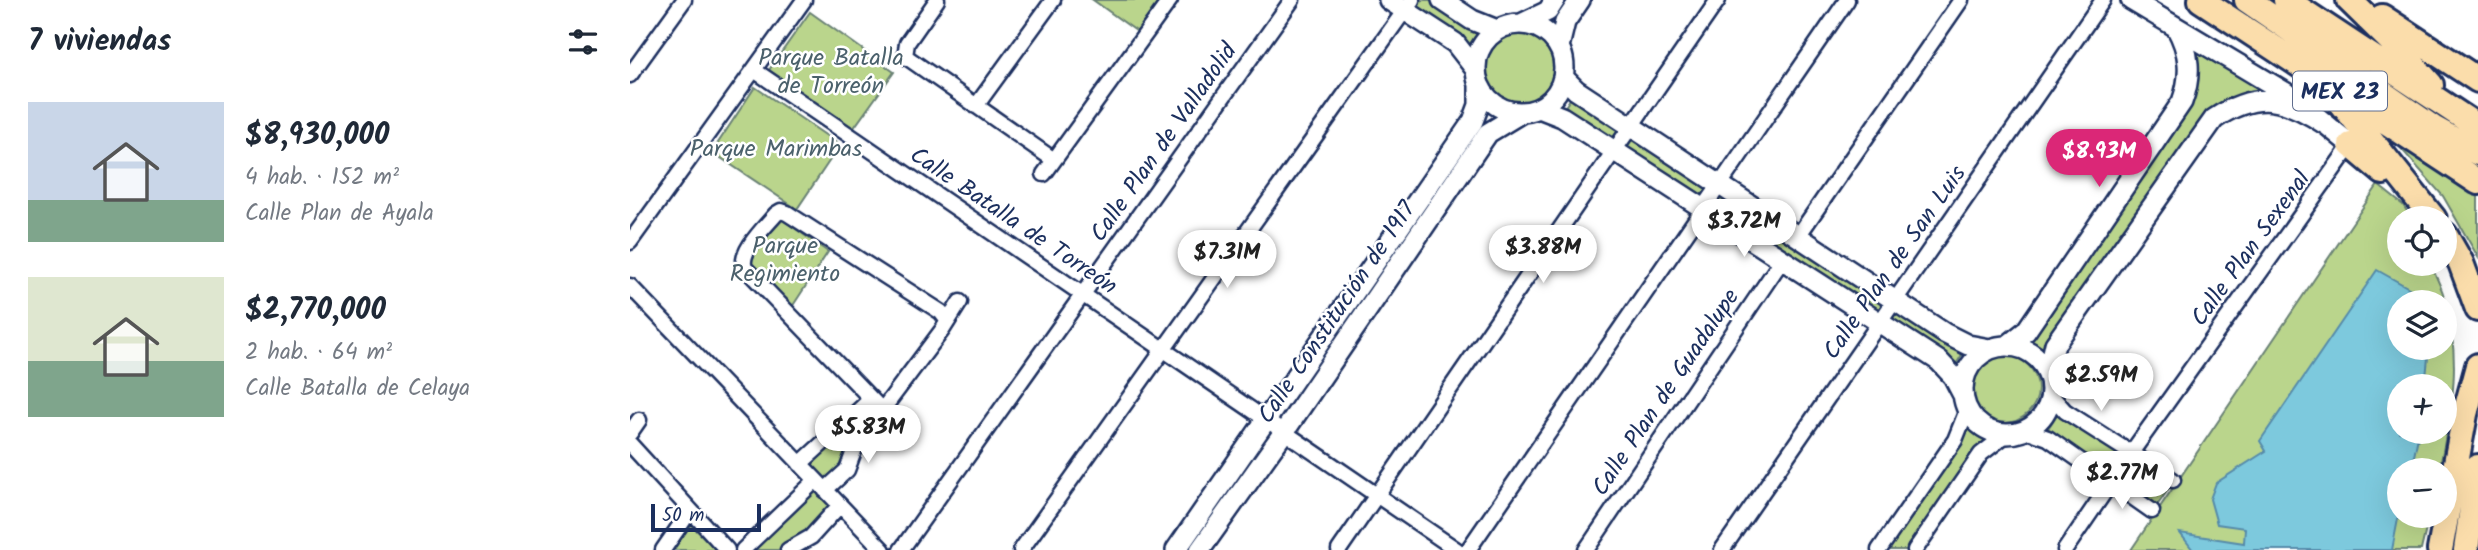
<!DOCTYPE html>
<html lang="es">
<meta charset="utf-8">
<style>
:root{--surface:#fff;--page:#f2f2f3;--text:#1f2937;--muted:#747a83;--accent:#db2777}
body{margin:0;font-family:Kalam,sans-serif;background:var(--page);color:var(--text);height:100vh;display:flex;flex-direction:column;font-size:26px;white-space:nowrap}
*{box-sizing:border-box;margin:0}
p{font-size:23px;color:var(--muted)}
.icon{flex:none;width:38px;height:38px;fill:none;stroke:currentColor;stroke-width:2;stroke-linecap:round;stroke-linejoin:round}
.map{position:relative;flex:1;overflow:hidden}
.sheet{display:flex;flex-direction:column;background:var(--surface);width:630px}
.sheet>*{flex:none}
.controls{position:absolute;left:1757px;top:206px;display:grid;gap:14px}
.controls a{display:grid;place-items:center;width:70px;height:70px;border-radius:50%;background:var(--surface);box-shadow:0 7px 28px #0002;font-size:35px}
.scale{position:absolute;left:21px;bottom:18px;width:110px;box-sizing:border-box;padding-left:7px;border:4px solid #1b2f5e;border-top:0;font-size:19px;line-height:24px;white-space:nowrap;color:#1b2f5e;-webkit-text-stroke:5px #fff;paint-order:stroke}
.price{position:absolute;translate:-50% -60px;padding:0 16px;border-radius:24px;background:#fff;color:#222;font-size:23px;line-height:46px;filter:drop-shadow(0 2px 4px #0008)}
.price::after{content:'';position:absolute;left:50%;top:42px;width:21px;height:16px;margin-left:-10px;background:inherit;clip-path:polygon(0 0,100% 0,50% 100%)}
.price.current{background:var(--accent);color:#fff}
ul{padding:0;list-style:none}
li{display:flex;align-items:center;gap:21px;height:175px;padding:0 28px}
li span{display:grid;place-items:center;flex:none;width:196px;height:140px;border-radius:0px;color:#555}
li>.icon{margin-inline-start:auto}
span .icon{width:84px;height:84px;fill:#fffc;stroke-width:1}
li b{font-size:30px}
h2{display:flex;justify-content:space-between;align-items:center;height:84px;padding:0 28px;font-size:30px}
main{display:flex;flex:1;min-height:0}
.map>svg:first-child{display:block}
</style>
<main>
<section class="sheet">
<h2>7 viviendas<svg class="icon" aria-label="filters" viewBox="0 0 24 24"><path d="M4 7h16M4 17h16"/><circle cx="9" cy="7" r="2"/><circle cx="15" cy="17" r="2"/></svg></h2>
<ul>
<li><span style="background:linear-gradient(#c9d6e8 70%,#7fa58c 0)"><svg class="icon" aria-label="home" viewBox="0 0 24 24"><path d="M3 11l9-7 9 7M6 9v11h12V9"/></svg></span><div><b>$8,930,000</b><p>4 hab. · 152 m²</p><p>Calle Plan de Ayala</p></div></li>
<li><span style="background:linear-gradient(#dfe7d0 60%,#7fa58c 0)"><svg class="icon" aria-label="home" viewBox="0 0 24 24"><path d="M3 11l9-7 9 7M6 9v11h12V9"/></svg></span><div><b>$2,770,000</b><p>2 hab. · 64 m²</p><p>Calle Batalla de Celaya</p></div></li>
</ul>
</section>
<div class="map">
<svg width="1848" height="550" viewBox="0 0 1848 550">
<rect width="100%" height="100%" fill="#fff"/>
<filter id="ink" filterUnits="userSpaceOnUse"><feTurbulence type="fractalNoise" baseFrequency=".0143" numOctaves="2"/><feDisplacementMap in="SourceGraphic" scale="14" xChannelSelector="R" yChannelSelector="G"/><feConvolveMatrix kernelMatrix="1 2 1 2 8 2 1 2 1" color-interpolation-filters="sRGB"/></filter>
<g filter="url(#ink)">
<path fill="#bad58c" stroke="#6a8275" stroke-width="2" fill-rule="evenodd" d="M 463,0 L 532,0 L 509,33 Z
M 760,0 L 812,0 L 854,25 L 833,53 Z
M 180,12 L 264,72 L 223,129 L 139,70 Z
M853 68a38 38 0 1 1 76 0a38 38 0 1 1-76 0Z
M 1555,32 L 1675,107 L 1620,102 L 1584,119 L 1420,370 L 1400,350 L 1386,346 L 1556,100 Z
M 125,87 L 210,145 L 167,209 L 82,152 Z
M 946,90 L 1338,345 L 1320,374 L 931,113 Z
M 1768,145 L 1848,197 L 1848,257 L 1813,196 Z
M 1748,185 L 1773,205 L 1782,219 L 1769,219 L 1769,264 L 1801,264 C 1805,276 1812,287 1815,300 C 1832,363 1822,408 1809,471 L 1769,471 L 1769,516 L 1799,516 L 1791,550 L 1501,550 ZM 1769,303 L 1815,303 L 1815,348 L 1769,348 ZM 1769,387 L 1815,387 L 1815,432 L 1769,432 Z
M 149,217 L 198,252 L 162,307 L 117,262 Z
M1340 389a34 34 0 1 1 68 0a34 34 0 1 1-68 0Z
M 241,399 L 252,410 L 196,490 L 210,505 L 158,550 L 114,550 L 189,483 L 176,464 Z
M 1430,410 L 1498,455 L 1482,478 L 1415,433 Z
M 1340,415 L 1354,428 L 1371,434 L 1284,550 L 1250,550 Z
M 1501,458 L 1541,485 L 1526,507 L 1486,480 Z
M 59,523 L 87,550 L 41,550 Z"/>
<path fill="#7dc9dd" stroke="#568baa" stroke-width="2" d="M 1747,270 L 1804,302 L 1769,303 L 1769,348 L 1799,348 L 1795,387 L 1769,387 L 1769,432 L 1789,432 L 1781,471 L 1769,471 L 1769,514 L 1762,550 L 1563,550 L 1550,533 L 1614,543 L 1615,528 L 1587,524 L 1580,499 L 1586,483 L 1636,451 L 1630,441 Z"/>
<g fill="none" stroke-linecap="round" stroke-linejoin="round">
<g stroke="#1b2f5e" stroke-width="19">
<path id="street" d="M 307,0 L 277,43 L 275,56 L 424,160
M 124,70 L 827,550
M 0,75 L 54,0
M 346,106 L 423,0
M 414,174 L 540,0
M 1168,236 L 1331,0
M 0,242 L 174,0
M 0,286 L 253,550
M 1421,395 L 1435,411 L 1543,480
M 252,410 L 115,268 C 108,252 135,227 146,214 L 151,211 L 157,213 L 311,312 L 317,320
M 1395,430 L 1418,438 L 1522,511
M 0,433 L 9,420
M 0,444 L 97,550
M 170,464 L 241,399
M 195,490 L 217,470 L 230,435 L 253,409 L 313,329 L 330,302
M 33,550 L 60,511
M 113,550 L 186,480
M 158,550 L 181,537 L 210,505
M 271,550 L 662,0
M 391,550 L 782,0
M 709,550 L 1088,0
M 838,550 L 1217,0
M 956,550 L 1152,260
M 1092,550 L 1473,0
M 1249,550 L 1325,440 L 1337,410
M 1285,550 L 1351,454 L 1377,434
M 1435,550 L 1501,453 L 1721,145"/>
</g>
<g stroke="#1b2f5e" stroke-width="24">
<path id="secondary" d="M 759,0 L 825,43 L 846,70
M 812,0 L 842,20 L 867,30
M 1501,0 L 1663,97 L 1721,145
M 893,23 L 918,11 L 925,0
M846 68a44 44 0 1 1 88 0a44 44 0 1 1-88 0Z
M 929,47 L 935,22 L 950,0
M 933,77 L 946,90 L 1314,333 L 1338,345 L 1360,349
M 909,108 L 932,117 L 1309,361 L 1323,376 L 1333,395
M1333 390a44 44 0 1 1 88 0a44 44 0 1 1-88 0Z
M 1377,346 L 1396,331 L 1552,102 C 1562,75 1560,52 1546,27
M 1418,375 L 1425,344 L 1584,119 C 1627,90 1654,97 1695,124
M 546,550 L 843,121 L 849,105 L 849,86
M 570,550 L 654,432 L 858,133 L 891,113"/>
</g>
<g stroke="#1b2f5e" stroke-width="30">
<path id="highway" d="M 1571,0 L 1848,182
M 1617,0 L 1803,128 L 1848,153
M 1656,0 L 1848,127
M 1719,0 L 1765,45 L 1801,85
M 1752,17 L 1848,80
M 1706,96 L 1804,219
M 1721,145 L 1753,172
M 1815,235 L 1831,263 L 1848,309
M 1810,550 L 1835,414 L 1848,366
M 1836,550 L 1848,467"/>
</g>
<use href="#street" stroke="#fff" stroke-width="14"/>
<use href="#secondary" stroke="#fff" stroke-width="19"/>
<use href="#highway" stroke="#fbddab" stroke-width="24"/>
</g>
</g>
<g text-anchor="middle" stroke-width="5" stroke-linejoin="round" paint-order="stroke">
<rect fill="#fff" stroke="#5f6d8e" stroke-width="2" x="1663" y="71.5" width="94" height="39" rx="5"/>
<g font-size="23" font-weight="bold" fill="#1b2f5e">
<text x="1710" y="99">MEX 23</text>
</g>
<g font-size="24" fill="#4b616c" stroke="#fff">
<text x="201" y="65">Parque Batalla<tspan x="201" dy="28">de Torreón</tspan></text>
<text x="146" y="156">Parque Marimbas</text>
<text x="155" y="253">Parque<tspan x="155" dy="28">Regimiento</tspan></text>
</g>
<g font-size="24" fill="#1b2f5e" stroke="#fff">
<text transform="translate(533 142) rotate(-55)" y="8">Calle Plan de Valladolid</text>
<text transform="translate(384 220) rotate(34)" y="8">Calle Batalla de Torreón</text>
<text transform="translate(1620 248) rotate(-54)" y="8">Calle Plan Sexenal</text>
<text transform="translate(1264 262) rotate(-55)" y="8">Calle Plan de San Luis</text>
<text transform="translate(706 312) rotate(-56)" y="8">Calle Constitución de 1917</text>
<text transform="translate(1035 392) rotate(-56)" y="8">Calle Plan de Guadalupe</text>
</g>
</g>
</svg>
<div class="controls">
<a><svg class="icon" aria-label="locate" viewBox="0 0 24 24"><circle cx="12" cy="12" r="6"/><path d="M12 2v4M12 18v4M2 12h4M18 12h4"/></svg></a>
<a><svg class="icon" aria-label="layers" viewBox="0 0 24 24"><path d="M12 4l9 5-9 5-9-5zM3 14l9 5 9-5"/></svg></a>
<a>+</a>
<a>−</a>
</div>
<div class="scale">50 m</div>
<b class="price current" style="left:1469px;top:189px">$8.93M</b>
<b class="price" style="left:1114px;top:259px">$3.72M</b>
<b class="price" style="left:913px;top:285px">$3.88M</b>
<b class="price" style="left:597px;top:290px">$7.31M</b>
<b class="price" style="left:1471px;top:413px">$2.59M</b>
<b class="price" style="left:238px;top:465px">$5.83M</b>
<b class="price" style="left:1492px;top:511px">$2.77M</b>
</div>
</main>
